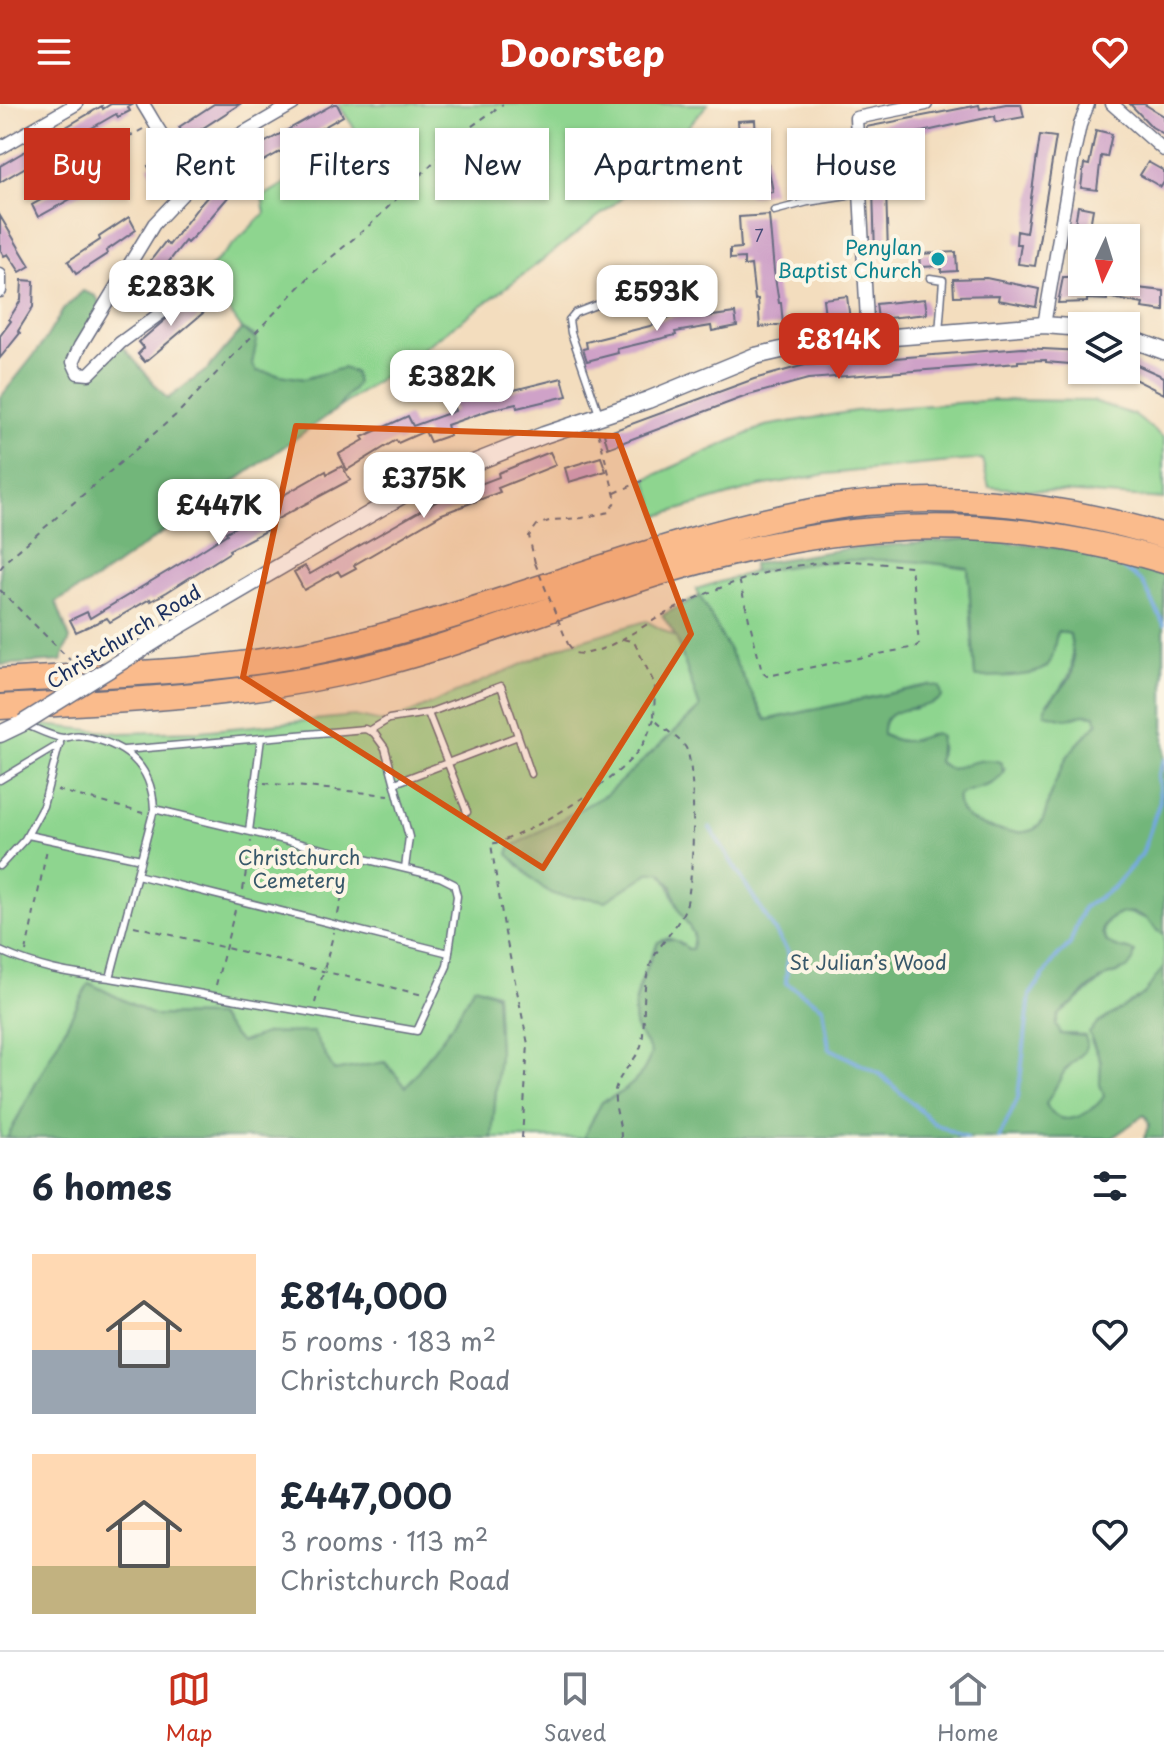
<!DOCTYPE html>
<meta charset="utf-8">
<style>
:root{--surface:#fff;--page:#f6f6f7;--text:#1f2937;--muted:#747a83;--line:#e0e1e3;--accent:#c8321e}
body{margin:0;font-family:"Playpen Sans",sans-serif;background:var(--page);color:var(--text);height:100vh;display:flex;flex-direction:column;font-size:30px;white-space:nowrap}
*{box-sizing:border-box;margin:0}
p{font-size:26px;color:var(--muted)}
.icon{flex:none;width:44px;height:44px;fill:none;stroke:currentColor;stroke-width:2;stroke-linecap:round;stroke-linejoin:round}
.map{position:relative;height:1034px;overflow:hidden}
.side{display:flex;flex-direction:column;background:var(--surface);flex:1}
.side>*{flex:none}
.banner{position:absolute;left:24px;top:24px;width:1116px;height:72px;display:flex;gap:16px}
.needle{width:52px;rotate:184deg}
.controls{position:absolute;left:1068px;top:120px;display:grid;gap:16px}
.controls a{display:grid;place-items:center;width:72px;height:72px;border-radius:0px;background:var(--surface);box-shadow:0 2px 6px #0004;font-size:40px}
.price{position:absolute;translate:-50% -68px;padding:0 18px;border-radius:16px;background:#fff;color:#222;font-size:26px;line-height:52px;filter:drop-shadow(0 2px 4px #0008)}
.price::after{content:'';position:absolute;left:50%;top:48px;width:24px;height:18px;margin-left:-12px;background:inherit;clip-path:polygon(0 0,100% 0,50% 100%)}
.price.on{background:var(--accent);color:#fff}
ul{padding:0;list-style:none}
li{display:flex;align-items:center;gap:24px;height:200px;padding:0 32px}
li span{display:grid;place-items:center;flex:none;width:224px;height:160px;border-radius:0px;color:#555}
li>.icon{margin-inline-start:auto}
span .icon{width:96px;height:96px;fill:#fffc;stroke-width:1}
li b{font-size:34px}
h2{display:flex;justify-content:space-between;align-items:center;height:96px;padding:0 32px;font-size:34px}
.pill{padding:0 28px;border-radius:0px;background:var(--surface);box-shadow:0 2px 6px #0004;font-size:28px;line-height:72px}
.pill.on{background:var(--accent);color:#fff}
header{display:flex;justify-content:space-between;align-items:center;height:104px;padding:0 32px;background:var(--accent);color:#fff;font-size:36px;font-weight:700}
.menu{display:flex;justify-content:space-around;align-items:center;height:112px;border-top:2px solid var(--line);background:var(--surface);font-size:22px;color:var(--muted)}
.menu a{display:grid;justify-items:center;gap:4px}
.menu .on{color:var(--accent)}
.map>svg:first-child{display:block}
</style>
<header><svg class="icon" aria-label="menu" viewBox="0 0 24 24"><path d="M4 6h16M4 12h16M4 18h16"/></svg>Doorstep<svg class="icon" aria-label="heart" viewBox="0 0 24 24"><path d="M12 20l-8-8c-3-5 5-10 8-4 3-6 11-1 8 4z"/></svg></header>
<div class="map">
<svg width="1164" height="1034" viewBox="0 0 1164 1034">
<rect width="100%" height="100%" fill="#fcf5e5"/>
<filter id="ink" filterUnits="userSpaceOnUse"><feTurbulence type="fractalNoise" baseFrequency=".0125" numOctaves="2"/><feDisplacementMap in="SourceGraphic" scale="16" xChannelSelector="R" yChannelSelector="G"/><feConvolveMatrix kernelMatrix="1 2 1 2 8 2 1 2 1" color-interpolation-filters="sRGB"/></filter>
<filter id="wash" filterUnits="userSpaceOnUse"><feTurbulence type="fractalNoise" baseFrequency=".006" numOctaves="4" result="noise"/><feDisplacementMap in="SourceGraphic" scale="32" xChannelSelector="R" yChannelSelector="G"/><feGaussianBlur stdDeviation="1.8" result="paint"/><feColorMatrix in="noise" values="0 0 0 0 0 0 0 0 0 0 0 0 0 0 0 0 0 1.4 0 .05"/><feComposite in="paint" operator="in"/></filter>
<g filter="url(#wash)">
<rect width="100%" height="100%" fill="#f3ddbe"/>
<path fill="#8ed58f" stroke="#548276" stroke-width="2" d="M 338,0 L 708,0 L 676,36 L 678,48 C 569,139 454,224 337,305 L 343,295 L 353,286 L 324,269 L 304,275 L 257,267 L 252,260 L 254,231 L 242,225 L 203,170 L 265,109 L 262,93 L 361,34 Z
M 995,296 L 1093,297 L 1134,311 L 1164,334 L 1164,395 L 989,383 L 982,355 L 827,370 L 760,382 L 658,412 L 646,375 L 765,322 L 855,307 Z
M 844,454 L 929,457 L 968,464 L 975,573 L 1035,569 L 1047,563 L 1058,527 L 1070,530 C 1075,566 1073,574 1047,599 L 1084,610 L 1096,611 L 1098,618 C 1088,631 1075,640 1066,655 C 1061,666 1055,678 1051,689 C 1047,698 1047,711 1041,719 C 1030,737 986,725 971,716 C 962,711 956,701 958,691 C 976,681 997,687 1005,664 L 950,665 L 938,658 L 941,641 L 930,630 C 916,642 898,638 883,631 C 881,610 897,604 916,605 L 929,581 L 766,616 L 696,485 L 753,468 Z
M 646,517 L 676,533 L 700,604 L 607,690 L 510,744 L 508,750 C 521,762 540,786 556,791 C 572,795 589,792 606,797 L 649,769 L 661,768 C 672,783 671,788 678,804 C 685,818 699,827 692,845 L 688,845 L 681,839 L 668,834 L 658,838 C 648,858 630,897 635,920 C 637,931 647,938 651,949 C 644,975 625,988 602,998 L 583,1034 L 492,1034 L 499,949 L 496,889 L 474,882 L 454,918 L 406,983 L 385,958 L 334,967 L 267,929 L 240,939 L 217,912 L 153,911 L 89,879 L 7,1034 L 0,1034 L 0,630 L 23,619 L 120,629 L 201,627 L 354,612 L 387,619 L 568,540 Z
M 1126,808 L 1150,816 L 1157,827 L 1164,830 L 1164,862 L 1155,878 L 1144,890 L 1097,920 L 1091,937 L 1101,958 L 1100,980 L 1105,992 C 1092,1011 1058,1028 1046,1000 L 1065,966 L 1084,948 L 1076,930 L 1061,930 L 1056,921 L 1059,911 L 1107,872 L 1117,869 L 1113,843 C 1094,828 1107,813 1126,808 Z"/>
<path fill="#72b67a" stroke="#46726c" stroke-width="2" d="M 83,187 L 96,192 L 103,206 L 73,258 L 89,270 L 120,239 L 167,295 L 208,265 L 242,225 L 257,236 L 252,260 L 257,267 L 304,275 L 343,264 L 354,268 L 357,279 L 337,305 L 97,475 L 56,498 L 70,535 L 61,557 L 0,561 L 0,294 L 42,241 L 63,206 Z
M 969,435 L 1072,445 L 1164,467 L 1164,830 C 1152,825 1151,813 1134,809 C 1119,806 1093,819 1106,837 C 1111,844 1127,845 1135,848 L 1133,857 L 1127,865 L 1107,872 L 1093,881 L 1059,911 L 1056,921 L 1061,930 L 1085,932 L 1087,939 L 1084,948 L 1065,966 L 1046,1000 C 1058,1028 1092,1011 1104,992 L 1100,980 L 1101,958 L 1089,929 L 1097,920 L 1144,890 L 1164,862 L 1164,1034 L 1144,1034 L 1149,1021 L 1147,1014 L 1144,1011 L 1112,1034 L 583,1034 L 602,998 C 625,988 644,975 651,949 C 647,938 637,930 635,920 C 631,897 648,859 658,838 C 672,832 677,836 688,845 L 692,845 L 694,831 L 679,806 L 672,783 L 661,768 L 649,769 L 606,797 C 589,792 572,795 556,791 C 540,786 521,762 508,750 L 510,744 L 607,690 L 700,604 L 676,533 L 662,511 L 700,492 L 766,616 L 929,581 L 940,583 L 942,593 C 924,611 880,596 883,631 C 906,642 913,636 935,629 L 940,632 L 938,658 L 950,665 C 966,661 986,651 1002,659 L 1003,669 C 990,686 975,682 958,691 C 956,701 962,711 971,716 C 986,725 1030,737 1041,719 C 1047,711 1047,698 1051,689 C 1055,678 1061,666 1066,655 C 1075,640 1088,631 1098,618 L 1095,611 L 1084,610 L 1066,615 L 1045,610 C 1045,593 1067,586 1072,569 C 1075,556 1072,543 1070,530 L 1058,527 C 1054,537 1055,549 1050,558 C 1040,576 993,572 975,573 L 968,464 C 889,451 831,454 753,468 L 752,460 L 845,445 Z
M 89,879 L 153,911 L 217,912 L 240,939 L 267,929 L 313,928 L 334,967 L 385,958 L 406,983 L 454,918 L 474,882 L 496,890 L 499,949 L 492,1034 L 7,1034 Z"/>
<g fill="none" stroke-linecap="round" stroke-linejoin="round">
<path stroke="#73a8e0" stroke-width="4" d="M 1120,461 L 1143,479 L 1164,520
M 710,724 L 788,848 L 786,879 L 823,903 L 829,944 L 881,971 L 934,1019 L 966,1034
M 999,1034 L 1018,994 L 1030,891 L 1054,856 L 1070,840 L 1083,804 L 1114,783 L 1142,750 L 1160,697 L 1158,672 L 1164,656"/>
</g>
<g id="blocks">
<path fill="#cfa2c8" d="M 111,0 L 134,0 L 128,3 L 130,7 L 118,13 L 116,10 L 57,44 L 49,33 L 102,2 L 103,5 Z
M 214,0 L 240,0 L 186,35 L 179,23 Z
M 334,0 L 337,0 L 343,12 L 255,62 L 240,75 L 242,77 L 199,127 L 187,139 L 185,137 L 153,178 L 141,169 L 165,138 L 169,141 L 199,102 L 235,63 L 233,62 L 246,49 Z
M 1006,0 L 1021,0 L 1024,13 L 996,18 L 995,12 L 867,40 L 866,23 L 979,1 L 980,5 Z
M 1130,0 L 1144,0 L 1164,12 L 1164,30 L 1152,23 Z
M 755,16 L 757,52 L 766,50 L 773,88 L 748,92 L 746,76 L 749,76 L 744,43 L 740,44 L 738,17 Z
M 1096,26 L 1112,30 L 1107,53 L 1101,52 L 1097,86 L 1081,84 L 1084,60 L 1089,61 Z
M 1040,31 L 1056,33 L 1035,162 L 1018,160 L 1021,140 L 1016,140 L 1017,127 L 1026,129 Z
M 34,42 L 41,54 L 0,78 L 0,62 Z
M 160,56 L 172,79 L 160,85 L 148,62 Z
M 111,57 L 117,69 L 38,113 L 32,101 Z
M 1148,58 L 1164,67 L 1164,78 L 1161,83 L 1140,71 Z
M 886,85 L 888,149 L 875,149 L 873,86 Z
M 1078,102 L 1093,105 L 1088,134 L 1082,134 L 1082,139 L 1072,137 Z
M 769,111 L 774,167 L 779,199 L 781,199 L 783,221 L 760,223 L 758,195 L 755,196 L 751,161 L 744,162 L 744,154 L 730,155 L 730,145 L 741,144 L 739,113 Z
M 0,112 L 30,162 L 20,168 L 8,150 L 4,152 L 0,145 Z
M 129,113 L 136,126 L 106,147 L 107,150 L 76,170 L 68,157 L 100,136 L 99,133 Z
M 956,148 L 957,167 L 941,168 L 941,162 L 920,163 L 919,150 Z
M 1063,173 L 1082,173 L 1082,178 L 1164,187 L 1164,207 L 1142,204 L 1143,200 L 1107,193 L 1107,196 L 1087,195 L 1087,198 L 1058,199 Z
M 986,174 L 1039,185 L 1036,203 L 998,196 L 999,191 L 954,192 L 953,175 Z
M 22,176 L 34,177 L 33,203 L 18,227 L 20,229 L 0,254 L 0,232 L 11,217 L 9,215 L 21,196 Z
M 847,192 L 850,216 L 826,219 L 823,195 Z
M 201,195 L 209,204 L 145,258 L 138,250 L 144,244 L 139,238 L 187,197 L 191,203 Z
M 925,195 L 927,210 L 878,215 L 876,200 Z
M 705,208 L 706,213 L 735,209 L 737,222 L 712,227 L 711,222 L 675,228 L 676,231 L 617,245 L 618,249 L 587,257 L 583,245 L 587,244 L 586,238 L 654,221 L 653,218 L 671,213 Z
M 1023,244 L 1082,247 L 1082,261 L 1046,258 L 1046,256 L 1018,257 L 1018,259 L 808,275 L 749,291 L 608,344 L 604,330 L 754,275 L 805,261 Z
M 1126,256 L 1164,273 L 1164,290 L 1126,271 Z
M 562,274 L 567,292 L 517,304 L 516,300 L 490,306 L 447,321 L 450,331 L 430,338 L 425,327 L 398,339 L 396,336 L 347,366 L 339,350 L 364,336 L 362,333 L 408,312 L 413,322 L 455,307 L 452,297 L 473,290 L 474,292 L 504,283 L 506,288 Z
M 550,348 L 556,361 L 498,384 L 500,388 L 442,410 L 354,461 L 356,464 L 341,472 L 338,467 L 304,486 L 294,468 L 305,462 L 310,470 L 441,395 L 499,373 L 498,369 Z
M 601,353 L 606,367 L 569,378 L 565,364 Z
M 342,362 L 350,376 L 268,420 L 271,424 L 229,446 L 230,448 L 167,488 L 151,497 L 150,495 L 110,518 L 107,514 L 76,528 L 70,516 L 87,508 L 90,514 L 188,455 L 227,430 L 226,428 L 270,404 L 268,400 L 326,367 L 327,370 Z"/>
</g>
</g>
<g filter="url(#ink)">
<use href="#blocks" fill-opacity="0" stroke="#676c80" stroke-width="2"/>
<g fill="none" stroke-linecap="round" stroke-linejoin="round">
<g stroke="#676c80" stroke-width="9">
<path id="service" d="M 774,107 L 808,98 L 861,90
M 930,174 L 943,176 L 939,229
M 599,310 L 571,229 L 569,216 L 575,209 L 609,196
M 428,609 L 467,708
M 27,621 C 37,625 52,633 63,634 C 69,634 75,630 81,632 C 124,639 152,660 154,705 L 110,874 L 417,927 L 447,862 L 457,792 L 454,780 L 440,773 L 154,705
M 369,627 L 389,615 L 428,609 L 501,582 L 531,670
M 124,646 L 365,625 L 374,629 L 385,644 L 409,733 L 405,764
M 0,676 L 60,640
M 395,679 L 518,632
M 249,727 L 261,634
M 28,731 L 141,755
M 0,762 L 25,735 L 43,702 L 61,634
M 137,771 L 449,849
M 0,847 C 38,864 68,870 110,874"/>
</g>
<g stroke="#676c80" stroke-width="15">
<path id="minor" d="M 143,0 C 157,21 168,51 195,57 L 197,68 L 193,79 L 154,120 L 80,242 L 73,258 L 78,269 L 89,270 L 120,239 L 165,206
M 1112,0 L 1164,46
M 33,25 L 63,70
M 0,44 L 76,0
M 195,57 L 293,0
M 0,171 L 0,187
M 1044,221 L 1072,58 L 1080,21 L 1088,0
M 868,235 L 856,14 L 926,0"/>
</g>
<g stroke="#676c80" stroke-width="19">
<path id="tertiary" d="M 1126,233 L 1164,247
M 180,521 L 423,379 L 544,331 L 648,296 L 755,252 L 790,244 L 868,235 L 1044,221 L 1082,224
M 0,630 L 23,619"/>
</g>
<g stroke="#676c80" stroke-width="27">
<path id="motorway" d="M 0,577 C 108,570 218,569 324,546 C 490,510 645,438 812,407 C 926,385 1053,398 1164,432
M 0,603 C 129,596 251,593 377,561 C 473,536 565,498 659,469 C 836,416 985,405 1164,457"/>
</g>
<path stroke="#676c80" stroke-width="2" stroke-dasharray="6 6" stroke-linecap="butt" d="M 75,63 L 143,25
M 615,389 L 646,375
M 535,459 L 529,432 L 537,421 L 552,416 L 582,414 L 609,408 L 616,396 L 598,328
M 0,465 L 7,456 L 177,310 L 314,168 L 372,119 L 465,27 L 503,0
M 0,486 L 70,556
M 568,540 L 575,549 C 598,555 642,522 663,511 C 720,480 779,459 844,457 C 866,457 889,461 911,462 L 919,540 L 915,543 L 767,572 L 762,568 L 739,475
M 264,679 L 389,691
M 57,686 L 143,709
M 243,786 L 251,737
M 338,810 L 349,762
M 134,822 L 423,891
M 26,848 L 47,745
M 216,881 L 235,806
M 315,899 L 334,828
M 522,1034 L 528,940 L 505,829 L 491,740 C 530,731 618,677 641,643 C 647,635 650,624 654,615
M 621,1034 C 621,1018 613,1002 615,986 C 619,968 639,955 642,938 C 646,913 641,889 649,865 C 656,841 678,825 686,802 C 694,778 697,665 686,644 C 681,635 662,624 654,615 L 655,581 L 634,538 L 623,535"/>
<use href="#service" stroke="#fff" stroke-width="6"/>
<use href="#minor" stroke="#fff" stroke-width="12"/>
<use href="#tertiary" stroke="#fff" stroke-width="16"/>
<use href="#motorway" stroke="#fabb8c" stroke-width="24"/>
<g stroke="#676c80" stroke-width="19" stroke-linecap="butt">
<path id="tertiary-bridge" d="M 23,619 L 180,521"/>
</g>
<path stroke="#676c80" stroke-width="2" stroke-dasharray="6 6" stroke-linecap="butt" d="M 535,459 L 568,540"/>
<use href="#tertiary-bridge" stroke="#fff" stroke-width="16"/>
</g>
</g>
<path fill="#d45514" fill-opacity="0.2" stroke="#d45514" stroke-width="6" stroke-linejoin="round" d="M 296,322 L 617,332 L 691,530 L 543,764 L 243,573 Z"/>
<circle fill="#0f9aa8" stroke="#fcf5e5" stroke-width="3" cx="938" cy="155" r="8"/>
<g text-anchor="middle" stroke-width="8" stroke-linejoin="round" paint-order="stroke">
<g font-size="16" fill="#484c78">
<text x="759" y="138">7</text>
</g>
<g font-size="20" fill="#0d838f" stroke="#fcf5e5" text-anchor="end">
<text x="922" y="151">Penylan<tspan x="922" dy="23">Baptist Church</tspan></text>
</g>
<g font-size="20" fill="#1b2f5e" stroke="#fcf5e5">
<text transform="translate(124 533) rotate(-32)" y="7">Christchurch Road</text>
</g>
<g font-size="20" fill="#38586a" stroke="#fcf5e5">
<text x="299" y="761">Christchurch<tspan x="299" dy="23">Cemetery</tspan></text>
<text x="868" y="866">St Julian's Wood</text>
</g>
</g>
</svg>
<div class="controls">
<a><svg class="needle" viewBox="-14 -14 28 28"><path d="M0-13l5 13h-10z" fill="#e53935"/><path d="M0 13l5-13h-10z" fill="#747a83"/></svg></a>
<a><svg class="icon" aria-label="layers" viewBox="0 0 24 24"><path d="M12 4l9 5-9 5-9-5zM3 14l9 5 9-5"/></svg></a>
</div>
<b class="price" style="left:171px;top:224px">£283K</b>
<b class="price" style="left:657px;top:229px">£593K</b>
<b class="price on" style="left:839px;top:277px">£814K</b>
<b class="price" style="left:452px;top:314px">£382K</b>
<b class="price" style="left:424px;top:416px">£375K</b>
<b class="price" style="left:219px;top:443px">£447K</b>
<div class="banner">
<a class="pill on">Buy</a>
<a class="pill">Rent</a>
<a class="pill">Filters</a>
<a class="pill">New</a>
<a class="pill">Apartment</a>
<a class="pill">House</a>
</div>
</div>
<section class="side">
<h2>6 homes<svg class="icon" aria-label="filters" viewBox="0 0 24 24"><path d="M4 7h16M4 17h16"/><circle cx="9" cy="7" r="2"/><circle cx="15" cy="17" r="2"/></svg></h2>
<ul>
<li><span style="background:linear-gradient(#ffd9b3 60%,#9aa5b1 0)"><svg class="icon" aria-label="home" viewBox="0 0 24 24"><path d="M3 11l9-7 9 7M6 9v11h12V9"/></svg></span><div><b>£814,000</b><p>5 rooms · 183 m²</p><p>Christchurch Road</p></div><svg class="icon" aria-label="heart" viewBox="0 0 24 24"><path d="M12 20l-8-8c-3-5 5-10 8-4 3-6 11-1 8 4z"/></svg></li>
<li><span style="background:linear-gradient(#ffd9b3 70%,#c2b280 0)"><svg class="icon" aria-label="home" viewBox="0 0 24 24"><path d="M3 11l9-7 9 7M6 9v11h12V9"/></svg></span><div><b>£447,000</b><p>3 rooms · 113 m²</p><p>Christchurch Road</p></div><svg class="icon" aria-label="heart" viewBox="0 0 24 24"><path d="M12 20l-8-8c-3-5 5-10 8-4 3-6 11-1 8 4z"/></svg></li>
</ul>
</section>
<nav class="menu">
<a class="on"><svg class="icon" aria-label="map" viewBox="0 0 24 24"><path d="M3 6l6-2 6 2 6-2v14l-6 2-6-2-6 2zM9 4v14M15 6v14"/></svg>Map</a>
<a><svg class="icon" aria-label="saved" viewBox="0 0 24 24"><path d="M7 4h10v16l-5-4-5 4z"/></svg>Saved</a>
<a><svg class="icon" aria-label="home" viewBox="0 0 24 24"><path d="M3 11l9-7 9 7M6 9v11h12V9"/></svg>Home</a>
</nav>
